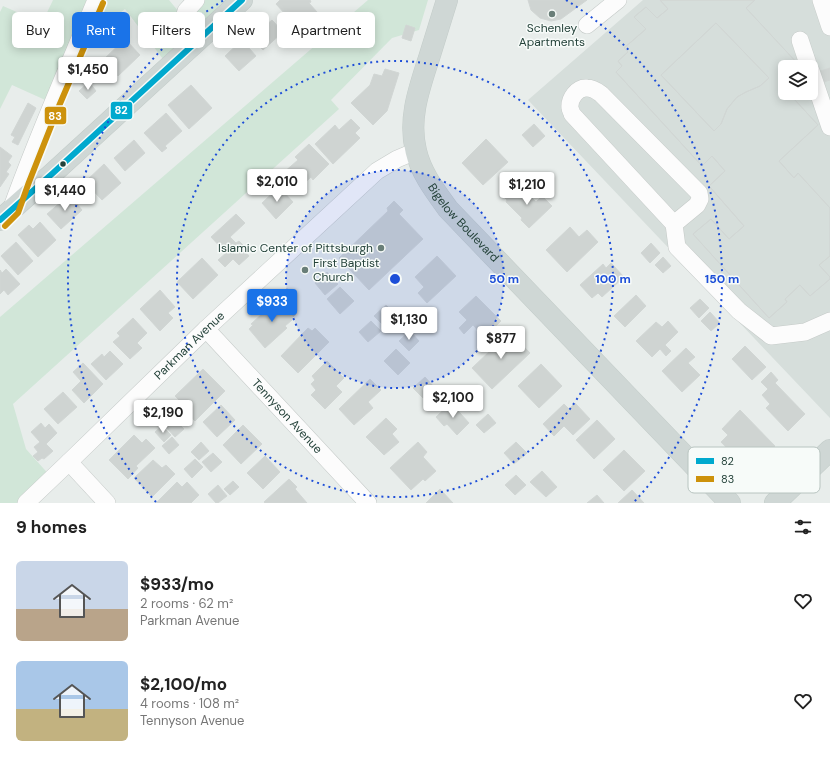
<!DOCTYPE html>
<meta charset="utf-8">
<style>
:root{--surface:#fff;--page:#f2f2f2;--text:#222;--muted:#767676;--accent:#1a73e8}
body{margin:0;font-family:"DM Sans",sans-serif;background:var(--page);color:var(--text);height:100vh;display:flex;flex-direction:column;font-size:15px;white-space:nowrap}
*{box-sizing:border-box;margin:0}
p{font-size:13px;color:var(--muted)}
.icon{flex:none;width:22px;height:22px;fill:none;stroke:currentColor;stroke-width:2;stroke-linecap:round;stroke-linejoin:round}
.map{position:relative;height:503px;overflow:hidden}
.details{display:flex;flex-direction:column;background:var(--surface);flex:1}
.details>*{flex:none}
.top-card{position:absolute;left:12px;top:12px;width:400px;height:36px;display:flex;gap:8px}
.buttons{position:absolute;left:778px;top:60px;display:grid;gap:8px}
.buttons a{display:grid;place-items:center;width:40px;height:40px;border-radius:6px;background:var(--surface);box-shadow:0 2px 10px #0003;font-size:20px}
.price{position:absolute;translate:-50% -34px;padding:0 9px;border-radius:4px;background:#fff;color:#222;font-size:13px;line-height:26px;filter:drop-shadow(0 1px 2px #0008)}
.price::after{content:'';position:absolute;left:50%;top:24px;width:12px;height:9px;margin-left:-6px;background:inherit;clip-path:polygon(0 0,100% 0,50% 100%)}
.price.on{background:var(--accent);color:#fff}
ul{padding:0;list-style:none}
li{display:flex;align-items:center;gap:12px;height:100px;padding:0 16px}
li span{display:grid;place-items:center;flex:none;width:112px;height:80px;border-radius:6px;color:#555}
li>.icon{margin-inline-start:auto}
span .icon{width:48px;height:48px;fill:#fffc;stroke-width:1}
li b{font-size:17px}
h2{display:flex;justify-content:space-between;align-items:center;height:48px;padding:0 16px;font-size:17px}
.pill{padding:0 14px;border-radius:6px;background:var(--surface);box-shadow:0 2px 10px #0003;font-size:14px;line-height:36px}
.pill.on{background:var(--accent);color:#fff}
.map>svg:first-child{display:block}
</style>
<div class="map">
<svg width="830" height="503" viewBox="0 0 830 503">
<rect width="100%" height="100%" fill="#e8edeb"/>
<path fill="#d6dedb" fill-rule="evenodd" d="M 643,0 L 830,0 L 830,418 L 528,100 ZM 785,67 L 811,67 L 811,93 L 785,93 Z"/>
<path fill="#d1e6d8" d="M 53,0 L 169,0 L 184,18 L 196,0 L 242,0 L 169,67 L 125,9 L 77,46 L 52,103 L 12,85 L 0,109 L 0,12 L 3,6 L 42,23 Z
M 368,0 L 428,0 L 419,30 L 392,38 L 331,100 L 339,109 L 13,404 L 26,449 L 52,478 L 26,503 L 0,503 L 0,317 Z"/>
<path fill="#cfd4d2" stroke="#d1d6d4" fill-rule="evenodd" d="M 280,0 L 310,0 L 311,2 L 309,3 L 317,12 L 302,25 L 299,22 L 295,25 L 276,4 Z
M 528,0 L 587,0 L 561,19 L 551,21 L 540,18 L 531,10 Z
M 660,0 L 755,0 L 746,8 L 798,64 L 794,67 L 785,67 L 785,93 L 802,93 L 795,100 L 818,125 L 779,161 L 794,178 L 798,173 L 830,208 L 830,256 L 819,265 L 830,277 L 830,279 L 810,296 L 800,285 L 785,299 L 787,302 L 769,318 L 693,234 L 711,219 L 729,239 L 744,226 L 709,186 L 725,171 L 712,156 L 702,166 L 616,72 L 622,66 L 618,61 L 628,52 L 624,48 L 646,29 L 634,17 L 646,7 L 657,18 L 668,9 ZM 716,23 L 769,78 L 760,86 L 746,92 L 737,97 L 727,109 L 721,124 L 714,131 L 661,75 Z
M 660,0 L 755,0 L 746,8 L 798,64 L 794,67 L 785,67 L 785,93 L 802,93 L 795,100 L 818,125 L 779,161 L 794,178 L 798,173 L 830,208 L 830,256 L 819,265 L 830,277 L 830,279 L 810,296 L 800,285 L 785,299 L 787,302 L 769,318 L 693,234 L 711,219 L 729,239 L 744,226 L 709,186 L 725,171 L 712,156 L 702,166 L 616,72 L 622,66 L 618,61 L 628,52 L 624,48 L 646,29 L 634,17 L 646,7 L 657,18 L 668,9 ZM 716,23 L 769,78 L 760,86 L 746,92 L 737,97 L 727,109 L 721,124 L 714,131 L 661,75 Z
M 258,18 L 265,26 L 272,20 L 283,32 L 263,50 L 245,30 Z
M 406,25 L 415,28 L 411,41 L 402,38 Z
M 125,39 L 140,55 L 118,76 L 103,60 Z
M 242,40 L 256,56 L 239,71 L 225,56 Z
M 830,68 L 830,80 L 811,86 L 811,74 Z
M 385,69 L 399,73 L 387,111 L 373,125 L 351,103 L 370,85 L 374,74 L 382,76 Z
M 89,82 L 96,91 L 87,99 L 79,91 Z
M 191,85 L 212,108 L 189,129 L 168,105 Z
M 28,103 L 36,108 L 18,145 L 12,142 L 15,137 L 11,135 Z
M 166,113 L 182,131 L 165,146 L 167,148 L 162,152 L 144,133 Z
M 351,119 L 360,128 L 355,133 L 360,138 L 333,164 L 315,144 L 335,125 L 339,130 Z
M 534,124 L 545,136 L 533,147 L 522,135 Z
M 486,139 L 508,162 L 483,185 L 462,163 Z
M 134,140 L 145,153 L 125,171 L 114,158 Z
M 309,144 L 329,164 L 313,180 L 311,177 L 298,189 L 283,173 L 298,160 L 295,157 Z
M 0,147 L 12,156 L 8,162 L 11,165 L 6,172 L 9,174 L 0,187 Z
M 104,164 L 121,183 L 102,200 L 85,182 Z
M 279,187 L 293,202 L 276,219 L 262,203 Z
M 522,188 L 536,202 L 542,196 L 552,206 L 529,228 L 521,220 L 522,218 L 506,202 L 507,200 L 501,194 L 507,189 L 514,196 Z
M 69,195 L 82,210 L 61,229 L 47,214 Z
M 394,201 L 403,210 L 399,214 L 423,239 L 369,290 L 339,258 L 388,211 L 387,208 Z
M 236,214 L 245,223 L 230,237 L 236,243 L 239,241 L 245,247 L 243,249 L 249,256 L 239,265 L 233,259 L 225,267 L 218,260 L 226,253 L 211,237 Z
M 40,222 L 56,240 L 38,257 L 18,235 L 29,225 L 33,229 Z
M 570,227 L 579,237 L 587,230 L 598,242 L 567,272 L 546,250 Z
M 16,242 L 33,261 L 18,275 L 1,256 Z
M 651,243 L 660,253 L 650,263 L 641,253 Z
M 437,256 L 456,276 L 427,303 L 418,293 L 424,287 L 415,277 Z
M 663,257 L 671,266 L 663,273 L 655,265 Z
M 202,258 L 218,275 L 193,299 L 177,282 Z
M 611,263 L 624,277 L 602,297 L 598,293 L 592,298 L 580,285 L 603,264 L 606,268 Z
M 6,269 L 20,284 L 8,295 L 4,290 L 0,294 L 0,270 L 2,273 Z
M 327,272 L 338,284 L 325,295 L 315,283 Z
M 340,287 L 354,301 L 340,314 L 327,299 Z
M 160,290 L 175,307 L 168,313 L 173,318 L 160,331 L 140,309 Z
M 636,295 L 646,306 L 625,327 L 614,316 Z
M 476,296 L 501,321 L 484,337 L 473,325 L 464,334 L 459,328 L 467,320 L 459,312 Z
M 700,299 L 709,308 L 699,318 L 690,308 Z
M 276,301 L 280,306 L 285,302 L 296,314 L 291,319 L 292,320 L 285,326 L 287,328 L 265,348 L 249,329 L 253,325 L 251,324 Z
M 386,305 L 396,315 L 384,326 L 374,316 Z
M 710,312 L 720,323 L 711,331 L 701,321 Z
M 133,318 L 147,333 L 137,343 L 142,348 L 130,359 L 113,342 L 120,336 L 117,333 Z
M 371,321 L 381,331 L 368,342 L 359,332 Z
M 668,321 L 678,332 L 665,345 L 671,351 L 666,356 L 660,349 L 652,357 L 636,341 L 656,322 L 662,327 Z
M 308,328 L 312,331 L 315,328 L 329,342 L 298,373 L 281,356 Z
M 410,331 L 419,341 L 409,351 L 399,341 Z
M 510,332 L 530,353 L 492,389 L 472,368 Z
M 745,346 L 766,367 L 752,380 L 732,359 Z
M 686,348 L 695,357 L 688,363 L 700,375 L 682,392 L 662,371 Z
M 396,349 L 410,363 L 398,375 L 384,361 Z
M 110,351 L 123,364 L 106,380 L 91,364 L 102,354 L 104,357 Z
M 327,361 L 344,378 L 336,386 L 342,392 L 325,409 L 311,395 L 316,390 L 311,384 L 315,380 L 312,376 Z
M 83,363 L 103,384 L 84,403 L 72,390 L 81,381 L 73,372 Z
M 541,364 L 562,386 L 539,408 L 518,386 Z
M 203,369 L 225,391 L 195,421 L 177,403 L 180,401 L 175,396 Z
M 771,372 L 778,380 L 775,383 L 805,414 L 788,431 L 766,408 L 770,404 L 762,395 L 768,389 L 761,382 Z
M 425,377 L 434,387 L 423,398 L 413,388 Z
M 370,379 L 381,390 L 368,402 L 373,408 L 354,425 L 339,409 Z
M 63,392 L 77,407 L 58,424 L 44,409 Z
M 451,403 L 469,423 L 457,435 L 447,424 L 444,426 L 436,417 Z
M 575,403 L 590,419 L 573,435 L 564,426 L 554,436 L 543,424 L 564,404 L 569,409 Z
M 221,405 L 235,420 L 217,437 L 203,422 Z
M 740,410 L 775,446 L 749,471 L 721,442 L 728,435 L 722,429 Z
M 488,414 L 496,423 L 484,433 L 476,425 Z
M 173,418 L 184,429 L 175,437 L 165,426 Z
M 386,418 L 397,429 L 392,434 L 399,442 L 384,455 L 366,437 Z
M 597,420 L 615,439 L 594,459 L 576,440 Z
M 41,423 L 45,428 L 49,424 L 57,433 L 46,444 L 53,451 L 44,459 L 42,458 L 38,461 L 33,456 L 38,452 L 34,447 L 40,442 L 31,432 Z
M 243,425 L 262,444 L 241,464 L 223,445 Z
M 162,426 L 171,435 L 164,442 L 155,432 Z
M 134,435 L 142,443 L 146,439 L 155,448 L 136,466 L 138,468 L 128,479 L 109,460 Z
M 172,437 L 179,445 L 169,454 L 162,446 Z
M 201,442 L 209,451 L 199,460 L 191,452 Z
M 418,442 L 427,452 L 423,457 L 436,471 L 425,481 L 423,479 L 411,490 L 390,468 Z
M 516,442 L 527,453 L 514,464 L 504,453 Z
M 624,450 L 645,471 L 624,491 L 603,470 Z
M 213,453 L 222,462 L 211,472 L 202,462 Z
M 265,456 L 280,472 L 263,489 L 247,473 Z
M 195,459 L 203,467 L 192,478 L 184,469 Z
M 153,460 L 162,468 L 166,465 L 175,474 L 152,497 L 134,478 Z
M 542,471 L 557,487 L 546,497 L 530,482 Z
M 516,475 L 526,485 L 515,495 L 505,485 Z
M 289,479 L 297,487 L 295,489 L 307,503 L 265,503 L 264,502 Z
M 233,481 L 239,487 L 230,495 L 224,489 Z
M 177,482 L 182,487 L 187,482 L 199,495 L 191,503 L 156,503 Z
M 218,485 L 227,496 L 218,503 L 216,503 L 208,494 Z
M 440,489 L 453,503 L 426,503 Z
M 632,490 L 644,503 L 618,503 Z
M 597,495 L 604,503 L 587,503 Z"/>
<g fill="none" stroke-linecap="round" stroke-linejoin="round">
<g stroke="#c5cac8" stroke-width="18">
<g id="minor">
<path d="M 196,0 L 186,11 L 184,18 L 186,24 L 200,39"/>
<path d="M 821,0 L 830,27"/>
<path d="M 587,25 L 618,0"/>
<path d="M 800,40 L 809,67"/>
<path d="M 811,71 L 830,127"/>
<path d="M 11,210 C 36,139 67,70 96,0"/>
<path d="M 674,224 L 697,205 L 700,199 L 699,193 L 601,94 C 597,91 592,88 587,88 C 577,87 569,99 570,108 C 570,109 572,113 572,114 L 674,224 L 677,247 L 739,311 L 771,336 L 805,332 L 830,321"/>
<path id="s1" d="M 206,329 L 368,503"/>
<path d="M 69,462 L 107,503"/>
<path id="s2" d="M 26,503 L 69,462 L 206,329 L 377,171 L 397,159 L 416,151"/>
</g>
</g>
<g stroke="#c3ccc9" stroke-width="22">
<g id="major">
<path id="s3" d="M 447,0 C 441,19 435,39 429,58 C 419,89 408,119 416,151 C 421,173 435,191 448,209 L 730,503"/>
<path d="M 0,220 L 53,173 L 242,0"/>
<path d="M 775,503 L 830,450"/>
</g>
</g>
<use href="#minor" stroke="#fcfcfc" stroke-width="17"/>
<use href="#major" stroke="#cfd7d5" stroke-width="21"/>
<g stroke="#f7fbf9" stroke-width="9">
<path id="bus-1" d="M 0,220 L 53,173 L 242,0"/>
</g>
<g stroke="#f7fbf9" stroke-width="9">
<path id="bus-2" d="M 5,226 L 18,213 L 29,182 L 59,106 L 103,3"/>
</g>
<use href="#bus-1" stroke="#00a9ce" stroke-width="6"/>
<use href="#bus-2" stroke="#cd920c" stroke-width="6"/>
</g>
<circle cx="395" cy="279" r="109" fill="#1d4ed8" fill-opacity=".12"/>
<g fill="none" stroke="#1d4ed8" stroke-width="2" stroke-dasharray="2 4">
<circle cx="395" cy="279" r="109"/>
<circle cx="395" cy="279" r="218"/>
<path d="M156 502A327 327 0 0 1 224 0M566 0A327 327 0 0 1 634 502"/>
</g>
<g fill="#697e78" stroke="#f7fbf9" stroke-width="1.5">
<circle cx="552" cy="14" r="4"/>
<circle cx="381" cy="248" r="4"/>
<circle cx="305" cy="270" r="4"/>
</g>
<circle fill="#24423a" stroke="#f7fbf9" stroke-width="1.5" cx="63" cy="164" r="3.5"/>
<g text-anchor="middle" stroke-width="3" stroke-linejoin="round" paint-order="stroke">
<g font-size="12" fill="#24423a" stroke="#f7fbf9">
<text x="552" y="32">Schenley<tspan x="552" dy="14">Apartments</tspan></text>
<text x="373" y="252" text-anchor="end">Islamic Center of Pittsburgh</text>
<text x="313" y="267" text-anchor="start">First Baptist<tspan x="313" dy="14">Church</tspan></text>
</g>
<g font-size="12" fill="#24423a" stroke="#f7fbf9">
<text dy="4" stroke="none"><textPath href="#s3" startOffset="243">Bigelow Boulevard</textPath></text>
<text dy="4" stroke="none"><textPath href="#s2" startOffset="227">Parkman Avenue</textPath></text>
<text dy="4" stroke="none"><textPath href="#s1" startOffset="119">Tennyson Avenue</textPath></text>
</g>
</g>
<rect x="688" y="447" width="132" height="46" rx="6" fill="#f7fbf9" stroke="#b8c4c0" stroke-width="1"/>
<rect x="696" y="458" width="18" height="6" fill="#00a9ce"/>
<rect x="696" y="476" width="18" height="6" fill="#cd920c"/>
<g font-size="11" fill="#24423a">
<text x="721" y="465">82</text>
<text x="721" y="483">83</text>
</g>
<circle cx="395" cy="279" r="6" fill="#1d4ed8" stroke="#f7fbf9" stroke-width="2"/>
<g font-size="12" text-anchor="middle" font-weight="bold" fill="#1d4ed8" stroke="#f7fbf9" stroke-width="3" stroke-linejoin="round" paint-order="stroke">
<text x="504" y="283">50 m</text>
<text x="613" y="283">100 m</text>
<text x="722" y="283">150 m</text>
</g>
<g stroke="#f7fbf9" stroke-width="1.5">
<rect x="110" y="101" width="23" height="19" rx="4" fill="#00a9ce"/>
<rect x="44" y="106" width="23" height="19" rx="4" fill="#cd920c"/>
</g>
<g font-size="11" text-anchor="middle" font-weight="bold" fill="#fff">
<text x="121" y="114">82</text>
<text x="55" y="120">83</text>
</g>
</svg>
<div class="buttons">
<a><svg class="icon" aria-label="layers" viewBox="0 0 24 24"><path d="M12 4l9 5-9 5-9-5zM3 14l9 5 9-5"/></svg></a>
</div>
<b class="price" style="left:88px;top:91px">$1,450</b>
<b class="price" style="left:277px;top:203px">$2,010</b>
<b class="price" style="left:527px;top:206px">$1,210</b>
<b class="price" style="left:65px;top:212px">$1,440</b>
<b class="price on" style="left:272px;top:323px">$933</b>
<b class="price" style="left:409px;top:341px">$1,130</b>
<b class="price" style="left:501px;top:360px">$877</b>
<b class="price" style="left:453px;top:419px">$2,100</b>
<b class="price" style="left:163px;top:434px">$2,190</b>
<div class="top-card">
<a class="pill">Buy</a>
<a class="pill on">Rent</a>
<a class="pill">Filters</a>
<a class="pill">New</a>
<a class="pill">Apartment</a>
</div>
</div>
<section class="details">
<h2>9 homes<svg class="icon" aria-label="filters" viewBox="0 0 24 24"><path d="M4 7h16M4 17h16"/><circle cx="9" cy="7" r="2"/><circle cx="15" cy="17" r="2"/></svg></h2>
<ul>
<li><span style="background:linear-gradient(#c9d6e8 60%,#b9a48a 0)"><svg class="icon" aria-label="home" viewBox="0 0 24 24"><path d="M3 11l9-7 9 7M6 9v11h12V9"/></svg></span><div><b>$933/mo</b><p>2 rooms · 62 m²</p><p>Parkman Avenue</p></div><svg class="icon" aria-label="heart" viewBox="0 0 24 24"><path d="M12 20l-8-8c-3-5 5-10 8-4 3-6 11-1 8 4z"/></svg></li>
<li><span style="background:linear-gradient(#a9c7e8 60%,#c2b280 0)"><svg class="icon" aria-label="home" viewBox="0 0 24 24"><path d="M3 11l9-7 9 7M6 9v11h12V9"/></svg></span><div><b>$2,100/mo</b><p>4 rooms · 108 m²</p><p>Tennyson Avenue</p></div><svg class="icon" aria-label="heart" viewBox="0 0 24 24"><path d="M12 20l-8-8c-3-5 5-10 8-4 3-6 11-1 8 4z"/></svg></li>
</ul>
</section>
